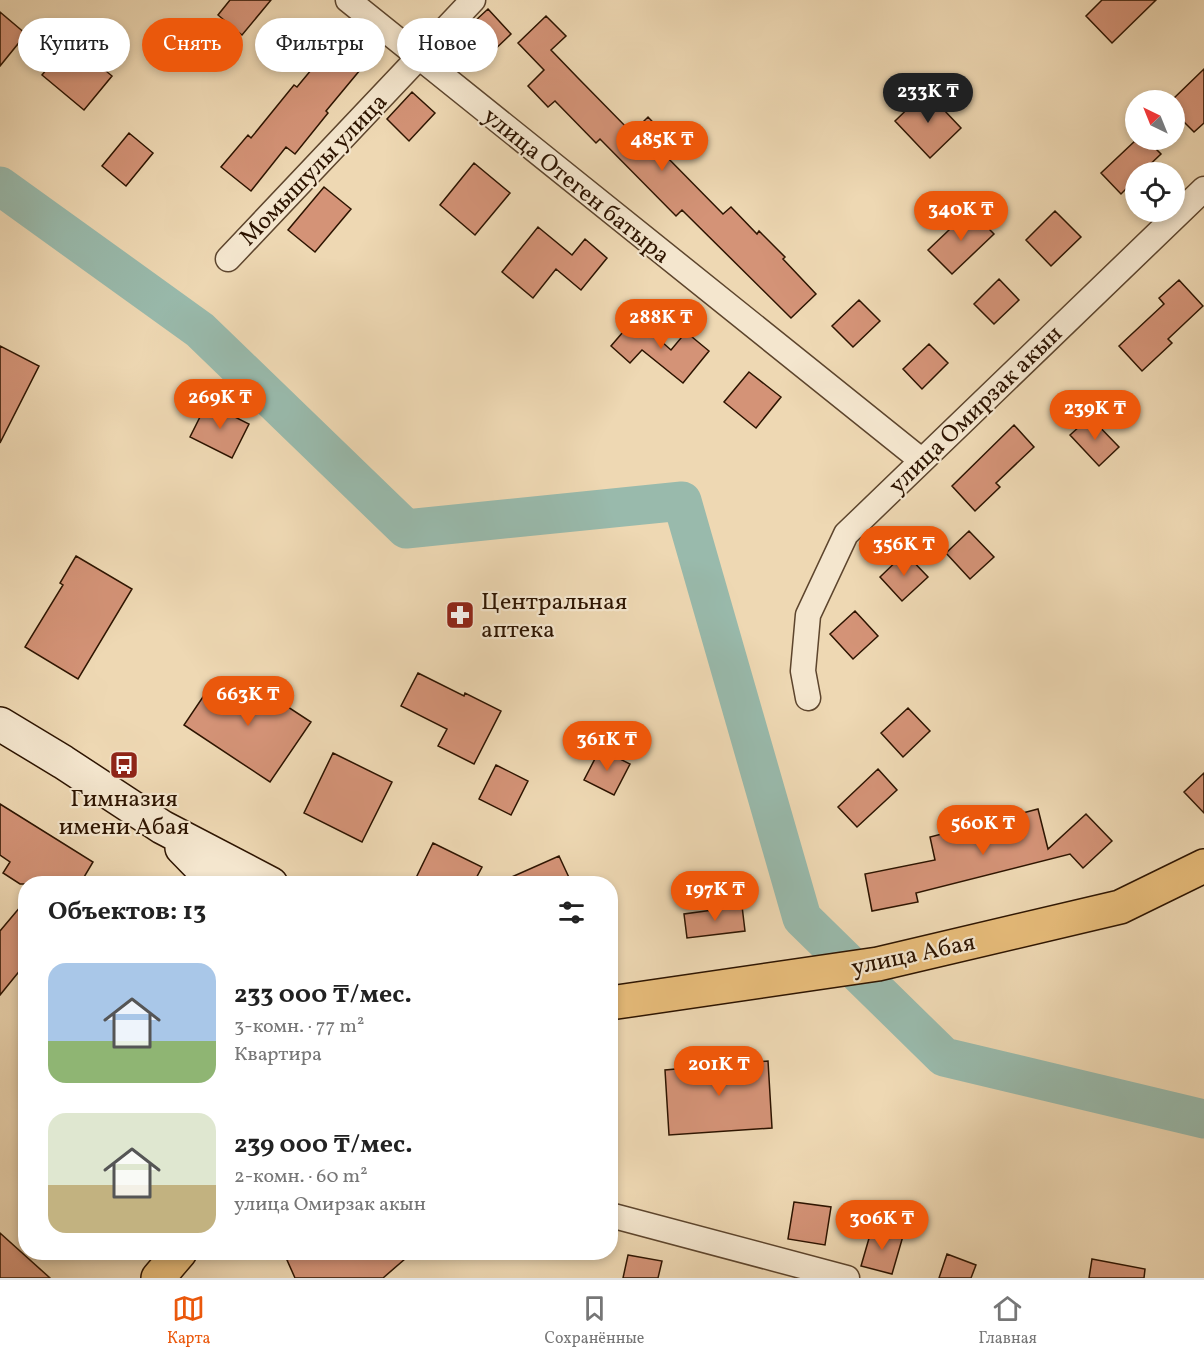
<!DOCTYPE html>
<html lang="ru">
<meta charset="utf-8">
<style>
:root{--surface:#fff;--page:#f6f6f6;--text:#222;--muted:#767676;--line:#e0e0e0;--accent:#ea580c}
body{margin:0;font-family:Vollkorn,serif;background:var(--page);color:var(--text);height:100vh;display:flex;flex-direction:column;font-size:22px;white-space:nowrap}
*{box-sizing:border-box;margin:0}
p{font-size:20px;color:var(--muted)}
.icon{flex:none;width:33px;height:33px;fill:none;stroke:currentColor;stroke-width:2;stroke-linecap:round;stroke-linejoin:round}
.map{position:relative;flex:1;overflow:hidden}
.side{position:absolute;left:18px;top:876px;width:600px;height:384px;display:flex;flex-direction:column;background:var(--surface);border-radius:24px;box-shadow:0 3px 9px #0003}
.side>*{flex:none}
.banner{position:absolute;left:18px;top:18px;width:600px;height:54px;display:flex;gap:12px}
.needle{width:39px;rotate:317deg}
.buttons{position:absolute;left:1125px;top:90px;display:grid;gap:12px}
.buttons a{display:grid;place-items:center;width:60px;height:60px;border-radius:50%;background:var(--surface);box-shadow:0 3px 9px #0003;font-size:30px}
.price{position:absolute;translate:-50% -51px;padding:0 14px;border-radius:21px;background:var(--accent);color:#fff;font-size:20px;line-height:39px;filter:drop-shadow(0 2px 3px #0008)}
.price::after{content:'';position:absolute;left:50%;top:36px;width:18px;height:14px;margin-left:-9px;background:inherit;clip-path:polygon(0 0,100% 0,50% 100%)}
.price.on{background:#222;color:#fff}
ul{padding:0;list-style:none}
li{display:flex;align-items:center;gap:18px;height:150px;padding:0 30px}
li span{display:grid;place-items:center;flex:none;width:168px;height:120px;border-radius:18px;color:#555}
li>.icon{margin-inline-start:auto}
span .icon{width:72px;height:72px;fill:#fffc;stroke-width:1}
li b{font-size:26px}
h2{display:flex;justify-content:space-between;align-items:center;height:72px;padding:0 30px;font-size:26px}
.tag{padding:0 21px;border-radius:27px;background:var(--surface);box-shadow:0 3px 9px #0003;font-size:21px;line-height:54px}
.tag.on{background:var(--accent);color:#fff}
.menu{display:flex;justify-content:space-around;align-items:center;height:84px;border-top:2px solid var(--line);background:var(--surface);font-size:16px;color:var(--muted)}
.menu a{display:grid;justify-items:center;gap:3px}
.menu .on{color:var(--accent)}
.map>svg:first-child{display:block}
</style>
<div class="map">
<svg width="1204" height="1278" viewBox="0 0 1204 1278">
<rect width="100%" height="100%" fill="#eed8b3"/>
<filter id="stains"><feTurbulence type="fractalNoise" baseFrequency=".00333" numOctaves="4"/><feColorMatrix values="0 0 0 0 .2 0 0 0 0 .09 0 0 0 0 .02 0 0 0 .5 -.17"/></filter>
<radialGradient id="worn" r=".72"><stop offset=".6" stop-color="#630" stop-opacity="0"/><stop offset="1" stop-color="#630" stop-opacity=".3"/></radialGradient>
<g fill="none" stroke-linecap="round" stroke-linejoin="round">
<path stroke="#99baac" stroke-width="39" d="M 0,186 L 200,330 L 406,529 L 682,501 L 802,918 L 944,1057 L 1204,1119"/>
</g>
<path fill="#d49377" stroke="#2d1400" stroke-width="1.5" d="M 230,0 L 271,0 L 242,35 L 218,15 Z
M 1102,0 L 1156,0 L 1112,43 L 1086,16 Z
M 488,9 L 511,34 L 487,57 L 463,32 Z
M 0,12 L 26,34 L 0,66 Z
M 546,16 L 566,36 L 551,50 L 578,78 L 632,133 L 648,117 L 671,141 L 661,151 L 723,214 L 731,207 L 757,234 L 759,231 L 785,257 L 783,259 L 816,294 L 791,318 L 682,210 L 676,216 L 600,139 L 596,143 L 555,101 L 548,107 L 528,86 L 544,70 L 518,43 Z
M 336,40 L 365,64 L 326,111 L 328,113 L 295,154 L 286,147 L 251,191 L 221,167 L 248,135 L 251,138 L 294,85 L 297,87 Z
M 70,41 L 112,76 L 84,110 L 42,75 Z
M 1204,69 L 1204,123 L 1194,132 L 1174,112 L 1175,100 L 1172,100 Z
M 926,91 L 961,128 L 930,158 L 895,121 Z
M 412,92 L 435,113 L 409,141 L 387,119 Z
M 129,133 L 153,153 L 126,186 L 102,166 Z
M 1136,140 L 1147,140 L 1161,154 L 1142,172 L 1136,172 L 1136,179 L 1121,194 L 1101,173 Z
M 474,163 L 510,193 L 475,235 L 440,205 Z
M 324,187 L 351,209 L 315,252 L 288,230 Z
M 970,210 L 994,234 L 952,274 L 928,250 Z
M 1055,211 L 1081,237 L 1051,266 L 1026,240 Z
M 538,227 L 572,255 L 585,239 L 607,258 L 581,290 L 556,269 L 533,298 L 502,272 Z
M 999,279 L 1019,300 L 994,324 L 974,304 Z
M 1179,280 L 1203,306 L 1168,339 L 1172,343 L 1142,371 L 1119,346 L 1164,304 L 1159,298 Z
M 859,300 L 880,321 L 853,347 L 832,326 Z
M 635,318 L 671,350 L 686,332 L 709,351 L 683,383 L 642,350 L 630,363 L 611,346 Z
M 929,344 L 948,363 L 922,389 L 903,369 Z
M 0,346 L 39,366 L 0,443 Z
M 749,372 L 781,397 L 756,428 L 724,402 Z
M 207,403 L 249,424 L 232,458 L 190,437 Z
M 1090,417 L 1119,447 L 1099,466 L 1070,435 Z
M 1014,425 L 1034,447 L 996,483 L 1000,487 L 975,511 L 952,486 Z
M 969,531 L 994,557 L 970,579 L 946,553 Z
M 905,553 L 928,577 L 902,601 L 880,577 Z
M 76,556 L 132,589 L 78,679 L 25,647 L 63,585 L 60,583 Z
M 855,611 L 878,636 L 853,659 L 830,634 Z
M 418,673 L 464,696 L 465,693 L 501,711 L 474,764 L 438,746 L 447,729 L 401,706 Z
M 215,679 L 247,700 L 256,686 L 311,722 L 270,782 L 184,725 Z
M 908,708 L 930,731 L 903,757 L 881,733 Z
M 600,749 L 630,764 L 614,795 L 584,780 Z
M 333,753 L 392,782 L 362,842 L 304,813 Z
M 496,765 L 528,781 L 511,815 L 479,799 Z
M 878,769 L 897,790 L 857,827 L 838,807 Z
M 1204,773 L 1204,813 L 1184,792 Z
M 0,804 L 93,862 L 80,884 L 20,884 L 3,873 L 10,862 L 0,855 Z
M 1038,809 L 1048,849 L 1086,814 L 1112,841 L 1083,868 L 1070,854 L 916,893 L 918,902 L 872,911 L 865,874 L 935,860 L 930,837 Z
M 433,843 L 482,867 L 473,884 L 413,884 Z
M 559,856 L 572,884 L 496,884 Z
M 26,900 L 26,963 L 0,995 L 0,931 Z
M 742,906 L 745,931 L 687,938 L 684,914 Z
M 731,1053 L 731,1064 L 768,1061 L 772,1128 L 669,1135 L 665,1070 L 699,1067 L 698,1056 Z
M 794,1202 L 831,1207 L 825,1245 L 788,1239 Z
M 872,1228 L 903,1236 L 892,1274 L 861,1266 Z
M 0,1233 L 50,1278 L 0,1278 Z
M 303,1252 L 413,1252 L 383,1278 L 295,1278 L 287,1260 Z
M 947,1254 L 976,1265 L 971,1278 L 939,1278 Z
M 628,1255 L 662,1261 L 658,1278 L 623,1278 Z
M 1092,1259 L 1145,1269 L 1144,1278 L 1089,1278 Z"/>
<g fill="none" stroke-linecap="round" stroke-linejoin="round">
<g stroke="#5d452d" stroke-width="27">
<path id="street" d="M 348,0 L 921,460
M 228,259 L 473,0
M 808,698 L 803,671 L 808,615 L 846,534 L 1204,189
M 610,1215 L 847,1278"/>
</g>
<g stroke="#2d1400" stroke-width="36">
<path id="secondary" d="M 0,724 L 63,762 L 162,827 L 271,884
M 182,848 L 217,884"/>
</g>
<g stroke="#2d1400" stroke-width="36">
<path id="primary" d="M 610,1003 L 878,964 L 1120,907 L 1204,866
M 158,1278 L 180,1252"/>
</g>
<use href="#street" stroke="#f4e6ce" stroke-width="24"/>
<use href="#secondary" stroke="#f4e6ce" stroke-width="33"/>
<use href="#primary" stroke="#e7bc7a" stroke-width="33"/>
</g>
<defs>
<g id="pharmacy-square" transform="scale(1.5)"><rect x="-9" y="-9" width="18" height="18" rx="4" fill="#8f2418" stroke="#f4e6ce"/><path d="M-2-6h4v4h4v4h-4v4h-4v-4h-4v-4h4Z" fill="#fff"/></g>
<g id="bus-square" transform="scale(1.5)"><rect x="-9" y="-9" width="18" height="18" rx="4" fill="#8f2418" stroke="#f4e6ce"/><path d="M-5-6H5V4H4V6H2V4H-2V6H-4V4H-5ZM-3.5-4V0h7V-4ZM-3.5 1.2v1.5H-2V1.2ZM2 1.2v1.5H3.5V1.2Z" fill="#fff"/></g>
</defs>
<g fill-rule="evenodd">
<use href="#pharmacy-square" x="460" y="615"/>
<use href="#bus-square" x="124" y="765"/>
</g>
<g text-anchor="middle" stroke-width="4.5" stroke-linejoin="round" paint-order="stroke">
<g font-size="24" fill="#2d1400" stroke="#f4e6ce">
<text transform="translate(313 169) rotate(-46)" y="8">Момышулы улица</text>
<text transform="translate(577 185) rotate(39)" y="8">улица Отеген батыра</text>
<text transform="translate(975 409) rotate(-44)" y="8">улица Омирзак акын</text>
<text transform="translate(913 954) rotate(-12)" y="8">улица Абая</text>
</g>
<g font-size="24" fill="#2d1400" stroke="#f4e6ce" text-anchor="start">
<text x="481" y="609">Центральная<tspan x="481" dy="28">аптека</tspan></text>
<text x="124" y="806" text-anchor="middle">Гимназия<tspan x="124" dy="28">имени Абая</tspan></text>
</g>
</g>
<rect width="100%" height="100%" filter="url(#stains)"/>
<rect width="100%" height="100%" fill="url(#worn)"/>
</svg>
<div class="buttons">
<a><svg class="needle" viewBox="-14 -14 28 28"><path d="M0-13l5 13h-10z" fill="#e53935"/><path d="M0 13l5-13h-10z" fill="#767676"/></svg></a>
<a><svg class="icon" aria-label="locate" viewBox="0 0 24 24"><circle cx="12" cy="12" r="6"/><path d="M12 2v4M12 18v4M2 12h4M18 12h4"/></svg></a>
</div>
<b class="price on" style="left:928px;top:124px">233K ₸</b>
<b class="price" style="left:662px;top:172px">485K ₸</b>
<b class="price" style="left:961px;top:242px">340K ₸</b>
<b class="price" style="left:661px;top:350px">288K ₸</b>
<b class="price" style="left:220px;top:430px">269K ₸</b>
<b class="price" style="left:1095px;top:441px">239K ₸</b>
<b class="price" style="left:904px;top:577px">356K ₸</b>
<b class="price" style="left:248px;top:727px">663K ₸</b>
<b class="price" style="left:607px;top:772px">361K ₸</b>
<b class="price" style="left:983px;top:856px">560K ₸</b>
<b class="price" style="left:715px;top:922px">197K ₸</b>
<b class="price" style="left:719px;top:1097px">201K ₸</b>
<b class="price" style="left:882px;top:1251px">306K ₸</b>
<div class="banner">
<a class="tag">Купить</a>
<a class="tag on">Снять</a>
<a class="tag">Фильтры</a>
<a class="tag">Новое</a>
</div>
<section class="side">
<h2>Объектов: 13<svg class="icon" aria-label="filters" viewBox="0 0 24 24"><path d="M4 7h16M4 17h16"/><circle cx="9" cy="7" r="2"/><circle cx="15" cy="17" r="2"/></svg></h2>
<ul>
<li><span style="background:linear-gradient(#a9c7e8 65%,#8fb573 0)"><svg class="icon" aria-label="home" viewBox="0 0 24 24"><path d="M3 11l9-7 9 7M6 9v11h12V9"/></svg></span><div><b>233 000 ₸/мес.</b><p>3-комн. · 77 m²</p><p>Квартира</p></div></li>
<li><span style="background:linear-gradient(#dfe7d0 60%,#c2b280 0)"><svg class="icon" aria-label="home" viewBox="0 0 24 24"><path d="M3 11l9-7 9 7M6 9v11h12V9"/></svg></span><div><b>239 000 ₸/мес.</b><p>2-комн. · 60 m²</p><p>улица Омирзак акын</p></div></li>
</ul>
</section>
</div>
<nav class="menu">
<a class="on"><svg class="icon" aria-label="map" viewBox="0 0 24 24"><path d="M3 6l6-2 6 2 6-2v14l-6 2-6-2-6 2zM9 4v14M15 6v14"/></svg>Карта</a>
<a><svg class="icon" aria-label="saved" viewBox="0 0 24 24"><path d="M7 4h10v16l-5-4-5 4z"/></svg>Сохранённые</a>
<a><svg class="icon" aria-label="home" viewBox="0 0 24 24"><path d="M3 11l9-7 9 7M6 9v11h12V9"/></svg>Главная</a>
</nav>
